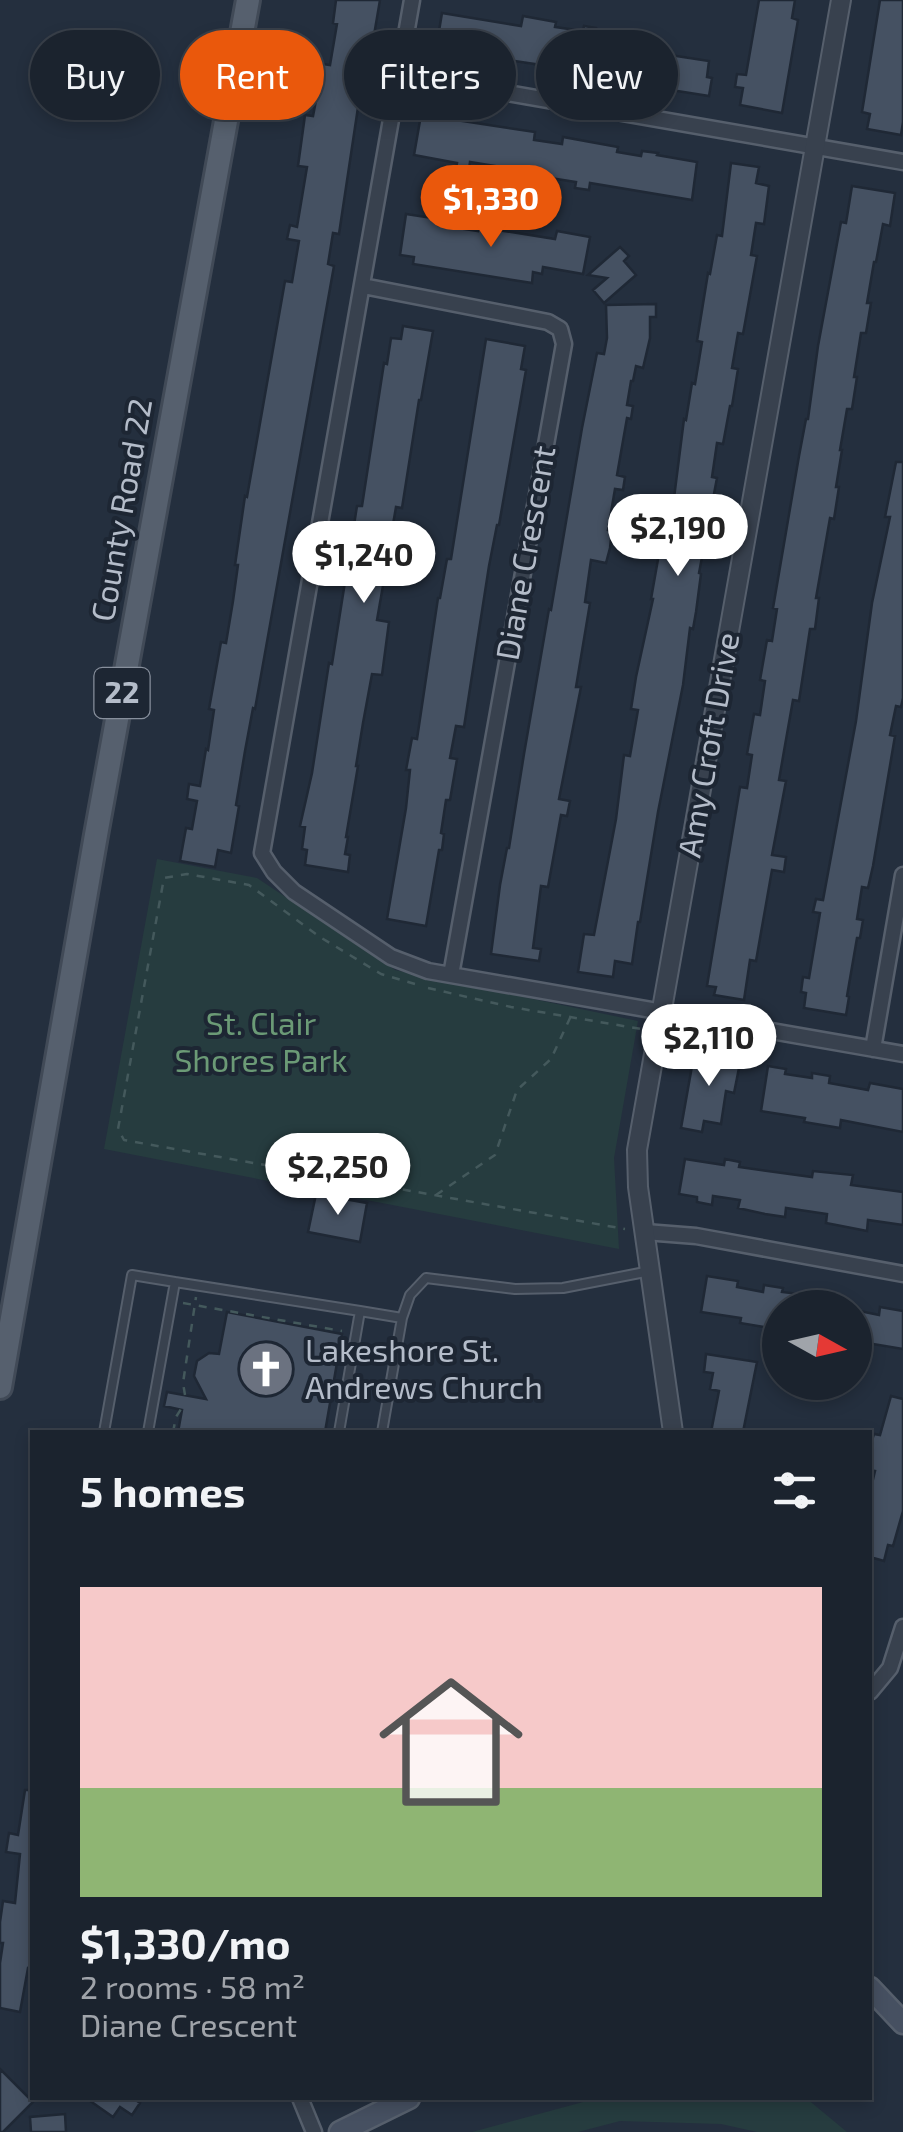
<!DOCTYPE html>
<meta charset="utf-8">
<style>
:root{--surface:#1b232e;--page:#242b36;--text:#f1f3f6;--muted:#a0a4aa;--line:#39404a;--accent:#ea580c}
body{margin:0;font-family:"Exo 2",sans-serif;background:var(--page);color:var(--text);height:100vh;display:flex;flex-direction:column;font-size:38px;white-space:nowrap}
*{box-sizing:border-box;margin:0}
p{font-size:32px;color:var(--muted)}
.icon{flex:none;width:55px;height:55px;fill:none;stroke:currentColor;stroke-width:2;stroke-linecap:round;stroke-linejoin:round}
.map{position:relative;flex:1;overflow:hidden}
.side{position:absolute;left:30px;top:1430px;width:842px;height:670px;display:flex;flex-direction:column;background:var(--surface);border-radius:0px;box-shadow:0 5px 15px #0003,0 0 0 2px var(--line)}
.side>*{flex:none}
.banner{position:absolute;left:30px;top:30px;width:845px;height:90px;display:flex;gap:20px}
.needle{width:65px;rotate:98deg}
.tools{position:absolute;left:762px;top:1290px;display:grid;gap:20px}
.tools a{display:grid;place-items:center;width:110px;height:110px;border-radius:50%;background:var(--surface);box-shadow:0 5px 15px #0003,0 0 0 2px var(--line);font-size:50px}
.price{position:absolute;translate:-50% -85px;padding:0 22px;border-radius:35px;background:#fff;color:#222;font-size:32px;line-height:65px;filter:drop-shadow(0 2px 5px #0008)}
.price::after{content:'';position:absolute;left:50%;top:60px;width:30px;height:22px;margin-left:-15px;background:inherit;clip-path:polygon(0 0,100% 0,50% 100%)}
.price.active{background:var(--accent);color:#fff}
ul{padding:0;list-style:none}
li{display:grid;align-content:center;gap:20px;height:530px;padding:0 50px}
li+li{border-top:2px solid var(--line)}
li span{display:grid;place-items:center;height:310px;border-radius:0px;color:#555}
li>.icon{margin-inline-start:auto}
span .icon{width:180px;height:180px;fill:#fffc;stroke-width:1}
li b{font-size:42px}
h2{display:flex;justify-content:space-between;align-items:center;height:120px;padding:0 50px;font-size:42px}
.tag{padding:0 35px;border-radius:45px;background:var(--surface);box-shadow:0 5px 15px #0003,0 0 0 2px var(--line);font-size:35px;line-height:90px}
.tag.active{background:var(--accent);color:#fff}
.map>svg:first-child{display:block}
</style>
<div class="map">
<svg width="903" height="2132" viewBox="0 0 903 2132">
<rect width="100%" height="100%" fill="#242f3e"/>
<path fill="#263c3f" d="M 157,859 L 257,878 L 395,970 L 638,1021 L 614,1158 L 619,1249 L 104,1149 Z
M 598,2098 L 806,2098 L 847,2132 L 757,2132 L 721,2124 L 620,2121 L 578,2132 L 472,2132 Z"/>
<path fill="#455162" stroke="#1f2835" stroke-width="2.5" d="M 336,0 L 380,0 L 364,94 L 360,94 L 339,234 L 333,233 L 328,264 L 334,266 L 255,709 L 253,708 L 245,751 L 236,805 L 239,806 L 231,853 L 218,850 L 215,867 L 180,861 L 186,828 L 192,829 L 197,801 L 187,799 L 189,784 L 200,786 L 206,749 L 208,750 L 214,710 L 209,709 L 221,642 L 226,643 L 233,601 L 238,565 L 235,565 L 245,496 L 247,497 L 285,281 L 292,282 L 299,241 L 287,239 L 290,225 L 297,227 L 307,167 L 298,166 L 305,115 L 313,116 L 323,64 L 330,65 L 337,24 L 333,23 Z
M 759,0 L 795,0 L 792,18 L 798,20 L 782,113 L 740,105 L 743,88 L 735,87 L 737,74 L 746,75 Z
M 880,0 L 903,0 L 903,122 L 901,135 L 867,129 L 870,114 L 862,112 Z
M 442,13 L 521,26 L 523,16 L 556,22 L 555,27 L 583,31 L 584,26 L 596,28 L 595,35 L 635,41 L 628,83 L 572,73 L 573,67 L 549,63 L 548,66 L 436,49 Z
M 657,53 L 709,61 L 707,77 L 712,78 L 709,96 L 652,87 Z
M 421,115 L 436,118 L 437,115 L 457,118 L 456,120 L 535,132 L 534,140 L 562,144 L 563,137 L 618,147 L 617,152 L 641,156 L 642,151 L 658,153 L 657,155 L 697,162 L 692,200 L 590,183 L 589,190 L 575,188 L 576,182 L 550,178 L 549,185 L 535,183 L 536,175 L 509,171 L 508,178 L 494,176 L 495,166 L 470,162 L 469,170 L 456,168 L 457,163 L 414,155 Z
M 731,163 L 759,167 L 756,183 L 769,186 L 764,224 L 756,223 L 751,255 L 757,256 L 743,334 L 738,333 L 732,368 L 738,369 L 732,406 L 730,406 L 723,444 L 717,443 L 712,477 L 717,478 L 699,573 L 701,574 L 696,612 L 693,629 L 690,628 L 683,685 L 658,812 L 640,922 L 638,922 L 632,964 L 615,961 L 613,977 L 578,972 L 584,934 L 594,935 L 616,819 L 624,755 L 630,756 L 638,710 L 631,709 L 636,677 L 653,599 L 651,599 L 669,497 L 674,498 L 684,419 L 686,420 L 692,383 L 695,384 L 702,342 L 697,341 L 708,273 L 710,274 L 717,235 L 722,236 Z
M 852,186 L 895,193 L 890,226 L 883,224 L 876,262 L 874,262 L 867,303 L 871,303 L 866,333 L 861,333 L 854,377 L 857,377 L 852,409 L 847,409 L 840,450 L 842,450 L 836,487 L 839,487 L 834,519 L 830,518 L 816,598 L 819,598 L 815,629 L 810,629 L 799,701 L 793,700 L 784,751 L 779,780 L 786,781 L 772,855 L 786,857 L 784,872 L 772,870 L 756,961 L 750,960 L 744,1000 L 714,995 L 716,987 L 707,986 L 740,787 L 747,788 L 752,755 L 747,754 L 750,737 L 754,714 L 760,715 L 765,681 L 760,680 L 767,640 L 772,641 L 777,609 L 773,608 L 799,456 L 806,419 L 808,419 L 818,346 L 841,222 L 846,223 Z
M 406,214 L 439,219 L 438,225 L 478,231 L 479,227 L 555,239 L 557,231 L 590,237 L 583,274 L 543,267 L 542,274 L 533,272 L 532,283 L 413,264 L 414,257 L 400,255 Z
M 620,247 L 629,256 L 624,261 L 636,275 L 604,303 L 593,290 L 607,278 L 588,275 Z
M 656,304 L 656,317 L 650,317 L 650,338 L 643,368 L 636,366 L 633,381 L 631,381 L 627,405 L 633,406 L 631,419 L 627,418 L 617,475 L 625,477 L 623,490 L 615,489 L 608,530 L 612,531 L 610,548 L 606,563 L 591,560 L 585,602 L 590,603 L 576,687 L 581,687 L 559,799 L 570,801 L 567,816 L 561,815 L 548,887 L 541,886 L 533,948 L 541,949 L 539,961 L 491,954 L 500,885 L 507,848 L 509,848 L 524,754 L 549,609 L 551,610 L 582,428 L 597,353 L 604,354 L 607,338 L 606,305 Z
M 403,326 L 433,331 L 421,400 L 419,400 L 402,508 L 396,507 L 389,548 L 392,549 L 390,561 L 394,562 L 392,581 L 384,580 L 377,620 L 389,622 L 382,675 L 372,674 L 363,723 L 356,766 L 358,766 L 346,837 L 348,837 L 345,854 L 350,855 L 348,872 L 305,865 L 307,850 L 302,849 L 305,827 L 300,826 L 312,773 L 329,663 L 332,664 L 357,506 L 362,506 L 384,363 L 387,364 L 391,338 L 401,339 Z
M 486,339 L 525,346 L 521,369 L 526,370 L 499,525 L 497,525 L 489,566 L 464,727 L 456,726 L 450,758 L 457,759 L 450,800 L 446,800 L 441,833 L 444,834 L 442,850 L 439,850 L 426,926 L 387,919 L 406,808 L 410,770 L 406,770 L 412,738 L 417,739 L 438,598 L 440,598 L 447,559 L 451,559 Z
M 896,462 L 903,462 L 903,698 L 901,707 L 896,706 L 890,735 L 895,736 L 873,866 L 868,888 L 862,887 L 857,919 L 863,920 L 860,938 L 857,938 L 847,996 L 849,997 L 846,1015 L 804,1008 L 806,993 L 801,992 L 803,977 L 809,978 L 820,913 L 813,912 L 816,899 L 823,900 L 856,721 L 872,603 L 890,517 L 885,517 Z
M 699,1051 L 741,1058 L 734,1093 L 726,1091 L 721,1124 L 704,1121 L 702,1132 L 681,1128 L 692,1066 L 696,1066 Z
M 768,1066 L 786,1069 L 785,1074 L 812,1078 L 812,1073 L 830,1076 L 829,1083 L 868,1090 L 870,1083 L 903,1089 L 903,1132 L 841,1120 L 840,1128 L 804,1122 L 805,1118 L 761,1111 Z
M 685,1159 L 724,1165 L 725,1159 L 740,1162 L 739,1167 L 812,1177 L 813,1171 L 853,1175 L 851,1185 L 903,1192 L 903,1225 L 868,1220 L 867,1231 L 826,1223 L 827,1214 L 786,1208 L 785,1217 L 765,1214 L 738,1208 L 740,1200 L 713,1196 L 712,1205 L 697,1202 L 697,1197 L 679,1194 Z
M 316,1194 L 367,1203 L 360,1242 L 308,1232 Z
M 707,1276 L 738,1281 L 737,1287 L 763,1292 L 764,1285 L 783,1288 L 782,1292 L 841,1299 L 840,1308 L 780,1308 L 776,1329 L 740,1323 L 741,1318 L 701,1312 Z
M 880,1307 L 903,1311 L 903,1349 L 855,1341 L 855,1310 L 879,1315 Z
M 227,1312 L 342,1334 L 325,1432 L 178,1432 L 182,1410 L 164,1406 L 167,1392 L 206,1399 L 194,1376 L 197,1361 L 209,1353 L 219,1354 Z
M 706,1354 L 757,1362 L 743,1432 L 711,1432 L 719,1391 L 710,1389 L 713,1373 L 704,1372 Z
M 891,1396 L 903,1399 L 903,1511 L 893,1546 L 888,1545 L 884,1561 L 870,1557 L 870,1492 L 875,1471 L 870,1470 L 870,1446 L 874,1434 L 880,1435 Z
M 25,1790 L 32,1790 L 32,1969 L 28,1968 L 20,2012 L 0,2008 L 0,1963 L 3,1943 L 0,1943 L 0,1922 L 3,1901 L 15,1903 L 20,1854 L 6,1852 L 9,1833 L 18,1835 Z
M 0,2069 L 33,2102 L 3,2132 L 0,2132 Z
M 86,2098 L 133,2098 L 140,2103 L 132,2115 L 120,2107 L 113,2117 Z
M 65,2114 L 66,2132 L 31,2132 L 30,2117 Z"/>
<g fill="none" stroke-linecap="round" stroke-linejoin="round">
<g stroke="#565f6c" stroke-width="12">
<path id="service" d="M 402,1318 L 410,1295 L 426,1278 L 515,1289 L 563,1288 L 650,1271
M 104,1432 L 132,1275 L 175,1282
M 148,1432 L 175,1282 L 360,1311
M 339,1432 L 360,1311 L 402,1318 L 382,1432"/>
</g>
<g stroke="#565f6c" stroke-width="19">
<path id="minor" d="M 412,0 L 262,853 L 274,872 L 294,892 L 391,957 L 428,971 L 903,1054
M 399,74 L 903,162
M 363,286 L 548,322 L 560,329 L 564,344 L 451,975
M 873,1049 L 903,875
M 645,1232 L 696,1236 L 903,1274
M 870,1692 L 890,1668 L 903,1627
M 300,2098 L 314,2132"/>
</g>
<g stroke="#565f6c" stroke-width="22">
<path id="tertiary" d="M 673,1432 L 638,1187 L 637,1150 L 841,0"/>
</g>
<g stroke="#565f6c" stroke-width="25">
<path id="secondary" d="M 870,1988 L 903,2023
M 340,2132 L 409,2098"/>
</g>
<g stroke="#414a57" stroke-width="28">
<path id="primary" d="M 0,1387 L 96,835 L 248,0"/>
</g>
<path stroke="#44595c" stroke-width="2.5" stroke-dasharray="8 8" stroke-linecap="butt" d="M 415,984 L 381,974 L 320,937 L 249,885 L 187,874 L 164,878 L 118,1129 L 124,1140 L 625,1229
M 428,988 L 511,1007 L 641,1029
M 436,1195 L 495,1155 L 517,1090 L 551,1059 L 570,1018
M 183,1303 L 342,1331
M 185,1395 L 183,1383 L 196,1297
M 173,1432 L 176,1417 L 181,1409"/>
<use href="#service" stroke="#38414e" stroke-width="8"/>
<use href="#minor" stroke="#38414e" stroke-width="14"/>
<use href="#tertiary" stroke="#38414e" stroke-width="18"/>
<use href="#secondary" stroke="#465061" stroke-width="20"/>
<use href="#primary" stroke="#56606e" stroke-width="22"/>
</g>
<defs>
<g id="church-disc" transform="scale(2.875)"><circle r="9.5" fill="#6b7280" stroke="#1d2633"/><path d="M-1.2-6h2.4v3.5h3.3v2.4h-3.3V6h-2.4V-.1h-3.3v-2.4h3.3Z" fill="#fff"/></g>
</defs>
<g fill-rule="evenodd">
<use href="#church-disc" x="266" y="1369"/>
</g>
<g text-anchor="middle" stroke-width="8" stroke-linejoin="round" paint-order="stroke">
<rect fill="#1d2633" stroke="#878f9c" stroke-width="2.5" x="94.5" y="668" width="55" height="50" rx="8"/>
<g font-size="30" font-weight="bold" fill="#b4bcc9">
<text x="122" y="703">22</text>
</g>
<g font-size="32" fill="#b4bcc9" stroke="#1d2633">
<text transform="translate(122 510) rotate(-80)" y="11">County Road 22</text>
<text transform="translate(526 553) rotate(-80)" y="11">Diane Crescent</text>
<text transform="translate(709 745) rotate(-80)" y="11">Amy Croft Drive</text>
</g>
<g font-size="32" fill="#6b9a76" stroke="#1d2633">
<text x="261" y="1035">St. Clair<tspan x="261" dy="37">Shores Park</tspan></text>
</g>
<g font-size="32" fill="#b4bcc9" stroke="#1d2633" text-anchor="start">
<text x="305" y="1362">Lakeshore St.<tspan x="305" dy="37">Andrews Church</tspan></text>
</g>
</g>
</svg>
<div class="tools">
<a><svg class="needle" viewBox="-14 -14 28 28"><path d="M0-13l5 13h-10z" fill="#e53935"/><path d="M0 13l5-13h-10z" fill="#a0a4aa"/></svg></a>
</div>
<b class="price active" style="left:491px;top:250px">$1,330</b>
<b class="price" style="left:678px;top:579px">$2,190</b>
<b class="price" style="left:364px;top:606px">$1,240</b>
<b class="price" style="left:709px;top:1089px">$2,110</b>
<b class="price" style="left:338px;top:1218px">$2,250</b>
<div class="banner">
<a class="tag">Buy</a>
<a class="tag active">Rent</a>
<a class="tag">Filters</a>
<a class="tag">New</a>
</div>
<section class="side">
<h2>5 homes<svg class="icon" aria-label="filters" viewBox="0 0 24 24"><path d="M4 7h16M4 17h16"/><circle cx="9" cy="7" r="2"/><circle cx="15" cy="17" r="2"/></svg></h2>
<ul>
<li><span style="background:linear-gradient(#f6c9c9 65%,#8fb573 0)"><svg class="icon" aria-label="home" viewBox="0 0 24 24"><path d="M3 11l9-7 9 7M6 9v11h12V9"/></svg></span><div><b>$1,330/mo</b><p>2 rooms · 58 m²</p><p>Diane Crescent</p></div></li>
</ul>
</section>
</div>
